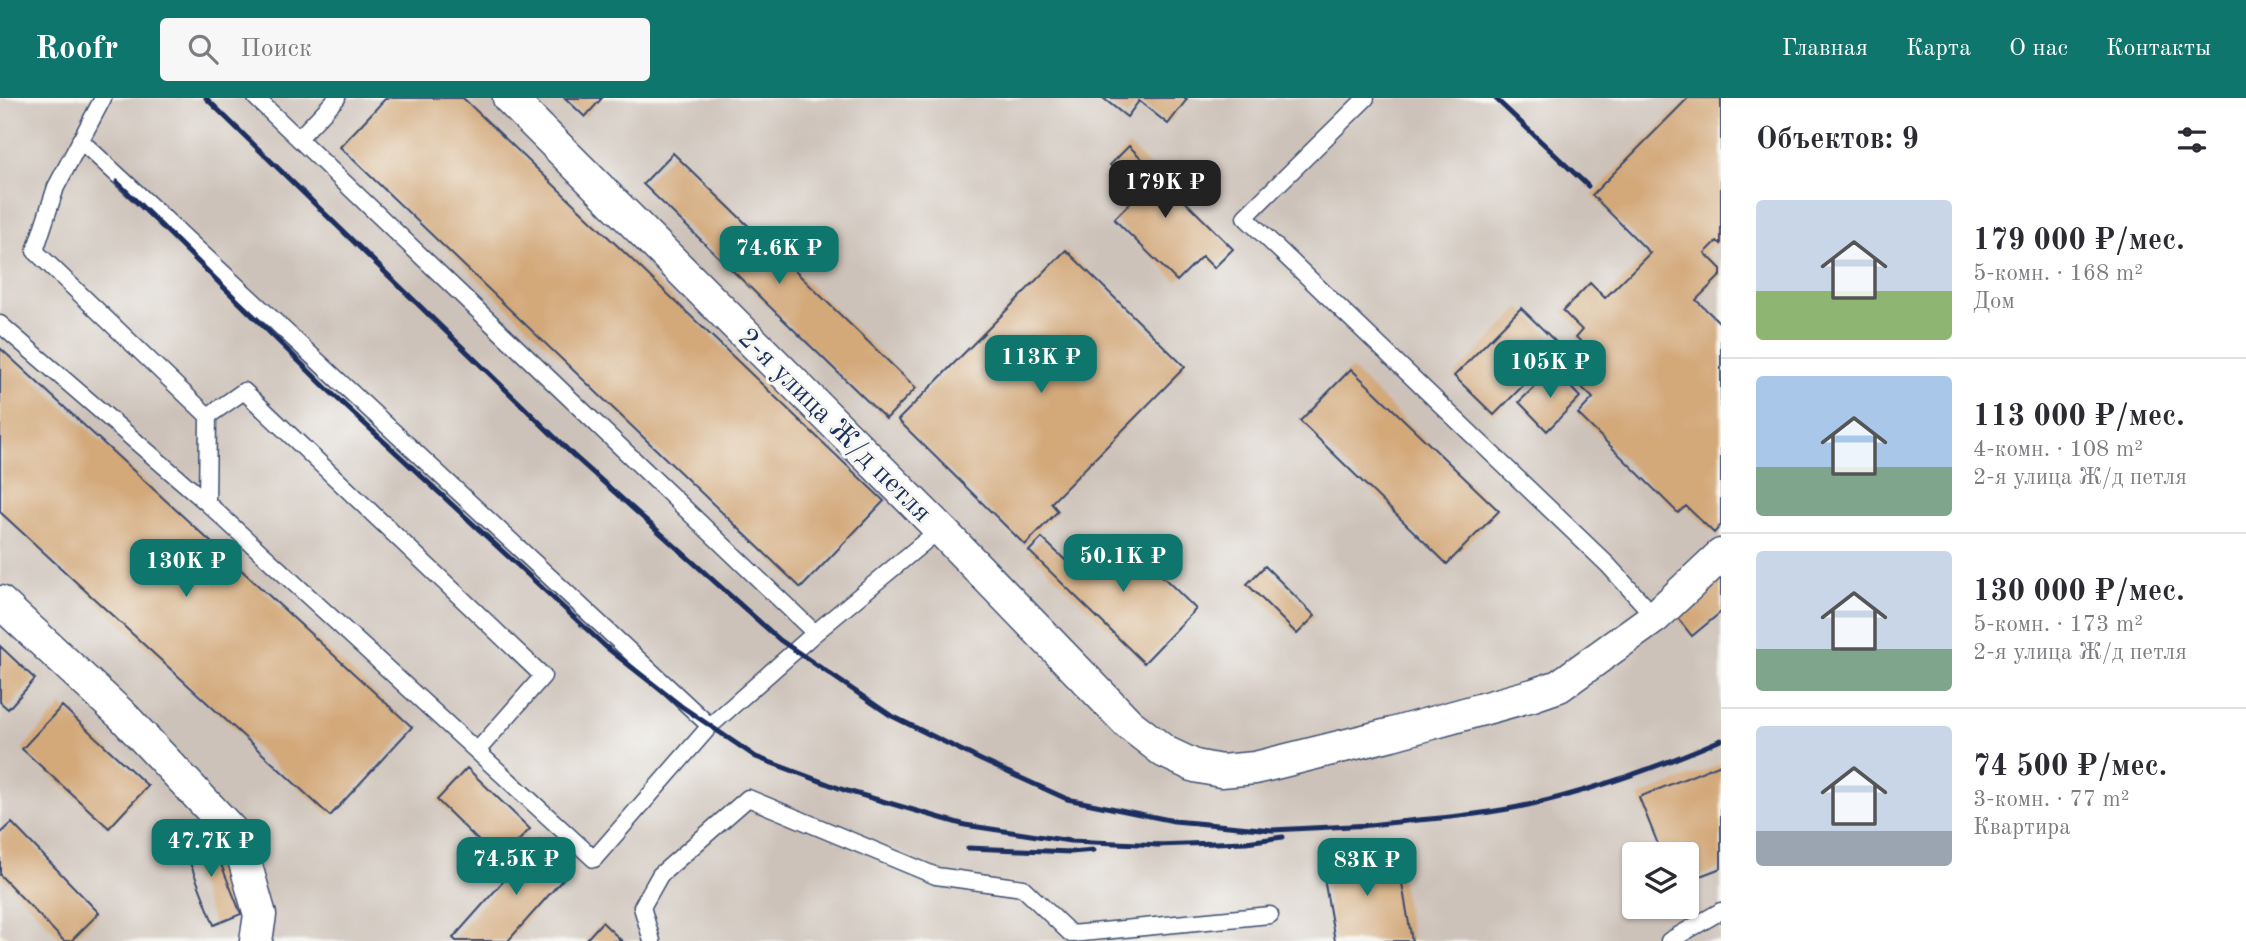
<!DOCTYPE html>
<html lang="ru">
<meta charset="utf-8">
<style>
:root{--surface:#fff;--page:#f7f7f7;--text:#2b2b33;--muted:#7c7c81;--line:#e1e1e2;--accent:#0f766e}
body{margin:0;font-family:"Old Standard TT",serif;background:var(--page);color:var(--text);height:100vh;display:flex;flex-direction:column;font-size:26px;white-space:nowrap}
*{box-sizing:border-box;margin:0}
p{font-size:23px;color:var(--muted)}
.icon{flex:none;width:38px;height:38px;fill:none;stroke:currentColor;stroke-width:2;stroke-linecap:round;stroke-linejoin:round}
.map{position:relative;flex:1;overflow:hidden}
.sheet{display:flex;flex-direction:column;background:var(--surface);width:525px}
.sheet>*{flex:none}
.tools{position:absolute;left:1622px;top:744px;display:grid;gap:14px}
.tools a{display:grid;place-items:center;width:77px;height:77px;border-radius:7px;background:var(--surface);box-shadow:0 2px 5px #0004;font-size:35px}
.price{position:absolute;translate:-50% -60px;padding:0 16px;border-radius:14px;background:var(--accent);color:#fff;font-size:23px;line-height:46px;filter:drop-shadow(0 2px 4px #0008)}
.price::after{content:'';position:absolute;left:50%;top:42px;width:21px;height:16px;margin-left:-10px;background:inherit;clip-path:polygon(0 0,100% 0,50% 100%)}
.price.active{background:#222;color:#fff}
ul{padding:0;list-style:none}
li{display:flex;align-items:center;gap:21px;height:175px;padding:0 35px}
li+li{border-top:2px solid var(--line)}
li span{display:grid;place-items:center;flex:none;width:196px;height:140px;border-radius:7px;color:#555}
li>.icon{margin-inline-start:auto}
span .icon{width:84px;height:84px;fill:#fffc;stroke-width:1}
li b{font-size:30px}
h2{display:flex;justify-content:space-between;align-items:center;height:84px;padding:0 35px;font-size:30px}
header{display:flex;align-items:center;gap:42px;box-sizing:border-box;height:98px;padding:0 35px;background:var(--accent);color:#fff}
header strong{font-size:33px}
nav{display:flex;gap:38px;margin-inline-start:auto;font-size:24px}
.search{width:490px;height:63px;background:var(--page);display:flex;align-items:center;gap:18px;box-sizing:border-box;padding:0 24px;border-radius:7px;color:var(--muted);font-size:26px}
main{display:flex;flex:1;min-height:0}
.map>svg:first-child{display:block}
</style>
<header>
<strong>Roofr</strong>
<div class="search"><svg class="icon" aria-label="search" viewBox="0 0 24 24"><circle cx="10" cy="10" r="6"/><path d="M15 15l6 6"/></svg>Поиск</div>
<nav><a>Главная</a><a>Карта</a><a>О нас</a><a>Контакты</a></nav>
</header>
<main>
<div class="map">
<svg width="1721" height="843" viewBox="0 0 1721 843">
<rect width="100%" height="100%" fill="#f6f6f2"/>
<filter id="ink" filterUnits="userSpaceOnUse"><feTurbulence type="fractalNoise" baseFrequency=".0143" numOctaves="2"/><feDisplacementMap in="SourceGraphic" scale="14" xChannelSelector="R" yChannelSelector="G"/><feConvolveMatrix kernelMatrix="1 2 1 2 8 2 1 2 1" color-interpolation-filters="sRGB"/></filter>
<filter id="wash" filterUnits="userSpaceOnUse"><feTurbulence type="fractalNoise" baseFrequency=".00686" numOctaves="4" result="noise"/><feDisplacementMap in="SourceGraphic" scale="28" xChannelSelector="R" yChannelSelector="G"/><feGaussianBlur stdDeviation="1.57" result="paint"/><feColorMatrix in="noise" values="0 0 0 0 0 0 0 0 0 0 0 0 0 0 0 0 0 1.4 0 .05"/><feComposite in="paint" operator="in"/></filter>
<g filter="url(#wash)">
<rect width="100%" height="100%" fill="#eee8d0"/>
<path fill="#cdc2b9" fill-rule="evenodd" d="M 0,0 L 1721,0 L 1721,843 L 14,843 L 0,834 ZM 1634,756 L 1687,756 L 1687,808 L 1634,808 Z"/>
<g id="blocks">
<path fill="#d3a97a" d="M 386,0 L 463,0 L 884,403 L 801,490 L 340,49 Z
M 565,0 L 602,0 L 585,19 Z
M 1103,0 L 1185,0 L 1187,1 L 1168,26 L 1139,3 L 1127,19 Z
M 1688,0 L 1721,0 L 1721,146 L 1717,143 L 1705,155 L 1721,171 L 1721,177 L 1696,202 L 1721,226 L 1721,427 L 1714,435 L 1686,408 L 1678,415 L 1578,316 L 1593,300 L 1573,281 L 1596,258 L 1576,239 L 1582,232 L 1563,213 L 1590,185 L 1605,200 L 1650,155 L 1592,97 Z
M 1129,48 L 1233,151 L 1214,170 L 1202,158 L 1177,183 L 1114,121 L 1139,96 L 1110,67 Z
M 673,55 L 916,290 L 886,321 L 643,86 Z
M 1066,152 L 1185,269 L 1051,405 L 1058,413 L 1025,447 L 898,322 Z
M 1521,210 L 1561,249 L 1494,317 L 1454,278 Z
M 0,250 L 412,629 L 330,718 L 0,414 Z
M 1351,271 L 1499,413 L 1447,466 L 1300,323 Z
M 1553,271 L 1580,299 L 1547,333 L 1519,304 Z
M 1042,440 L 1065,462 L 1085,441 L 1124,478 L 1158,443 L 1176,461 L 1161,477 L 1196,511 L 1144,565 L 1029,453 Z
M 1265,468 L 1315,518 L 1297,536 L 1247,486 Z
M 1721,474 L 1721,514 L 1692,538 L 1673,514 Z
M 0,548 L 35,581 L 8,611 L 0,604 Z
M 62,608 L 148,688 L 109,730 L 22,651 Z
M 1721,666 L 1721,770 L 1687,783 L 1687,756 L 1662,756 L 1639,699 Z
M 467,670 L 530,731 L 499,763 L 437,702 Z
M 12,725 L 99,815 L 71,843 L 64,843 L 0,777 L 0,736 Z
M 208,734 L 241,816 L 214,827 L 182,744 Z
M 540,742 L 572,771 L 508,843 L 456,843 L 453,840 Z
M 1396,751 L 1412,843 L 1335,843 L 1321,763 Z
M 602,824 L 622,843 L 585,843 Z"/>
</g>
</g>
<g filter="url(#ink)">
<use href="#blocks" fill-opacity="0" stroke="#3b4b6f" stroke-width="2"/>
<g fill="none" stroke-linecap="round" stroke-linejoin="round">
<g stroke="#3b4b6f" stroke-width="19">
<path id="service" d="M 103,0 L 56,89 L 35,153 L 208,318 L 207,405
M 256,0 L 815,535
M 1366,0 L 1245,119 L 1608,467 L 1655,519
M 299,40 L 337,0
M 80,42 L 710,628
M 0,226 L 207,405 L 594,761 L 710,628 L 815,535 L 940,431
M 208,318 L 244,293 L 543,578 L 477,653
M 652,843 L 642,809 L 660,777 L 748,700 L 936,778 L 1023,790 L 1071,836 L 1270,817
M 1669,843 L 1721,813"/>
</g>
<g stroke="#3b4b6f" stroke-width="35">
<path id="minor" d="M 509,0 L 940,431 L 1129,626 L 1165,654 L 1195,668 L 1221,673 L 1255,670 L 1392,636 L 1533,597 L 1559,588 L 1655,519 L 1721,457
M 0,504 L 123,618 L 238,740 L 260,817 L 256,843"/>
</g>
<use href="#service" stroke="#fff" stroke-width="16"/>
<use href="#minor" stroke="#fff" stroke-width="32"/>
<path stroke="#1b2f5e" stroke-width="5" d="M 206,0 L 573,357 L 780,542 L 890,617 L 981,662 L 1067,701 L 1174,723 L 1272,732 L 1371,727
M 1495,0 L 1588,88
M 117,84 L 325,289 L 606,549 L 681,608 L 756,659 L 844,692 L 965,727 L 1070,743 L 1162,747
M 1362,728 C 1417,721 1474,719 1528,707 C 1595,692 1658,669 1721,642
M 1154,747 L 1246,744 L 1283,739
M 968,750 L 1071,754 L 1094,752"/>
</g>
</g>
<g text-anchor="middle" stroke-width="6" stroke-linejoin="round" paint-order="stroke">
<g font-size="28" fill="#1b2f5e" stroke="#f6f6f2">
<text transform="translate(836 326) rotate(45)" y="10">2-я улица Ж/д петля</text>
</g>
</g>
</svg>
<div class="tools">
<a><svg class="icon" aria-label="layers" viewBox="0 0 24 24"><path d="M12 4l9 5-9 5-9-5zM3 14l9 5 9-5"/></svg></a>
</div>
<b class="price active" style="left:1165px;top:122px">179K ₽</b>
<b class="price" style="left:779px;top:188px">74.6K ₽</b>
<b class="price" style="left:1041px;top:297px">113K ₽</b>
<b class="price" style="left:1550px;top:302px">105K ₽</b>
<b class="price" style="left:1123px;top:496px">50.1K ₽</b>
<b class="price" style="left:186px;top:501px">130K ₽</b>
<b class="price" style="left:211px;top:781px">47.7K ₽</b>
<b class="price" style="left:516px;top:799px">74.5K ₽</b>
<b class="price" style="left:1367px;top:800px">83K ₽</b>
</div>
<section class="sheet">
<h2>Объектов: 9<svg class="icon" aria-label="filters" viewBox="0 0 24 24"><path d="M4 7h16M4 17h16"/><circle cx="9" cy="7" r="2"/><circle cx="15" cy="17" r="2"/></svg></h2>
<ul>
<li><span style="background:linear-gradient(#c9d6e8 65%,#8fb573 0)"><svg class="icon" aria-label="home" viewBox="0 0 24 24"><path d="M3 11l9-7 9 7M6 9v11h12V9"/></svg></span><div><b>179 000 ₽/мес.</b><p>5-комн. · 168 m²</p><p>Дом</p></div></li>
<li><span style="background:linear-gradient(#a9c7e8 65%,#7fa58c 0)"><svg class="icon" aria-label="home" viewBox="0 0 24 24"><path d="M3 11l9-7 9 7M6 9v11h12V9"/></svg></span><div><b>113 000 ₽/мес.</b><p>4-комн. · 108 m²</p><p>2-я улица Ж/д петля</p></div></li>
<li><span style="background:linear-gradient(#c9d6e8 70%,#7fa58c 0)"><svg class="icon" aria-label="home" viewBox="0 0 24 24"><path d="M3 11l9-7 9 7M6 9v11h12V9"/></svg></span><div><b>130 000 ₽/мес.</b><p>5-комн. · 173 m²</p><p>2-я улица Ж/д петля</p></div></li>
<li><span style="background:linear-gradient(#c9d6e8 75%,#9aa5b1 0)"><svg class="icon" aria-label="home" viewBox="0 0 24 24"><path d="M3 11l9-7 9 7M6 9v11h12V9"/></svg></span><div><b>74 500 ₽/мес.</b><p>3-комн. · 77 m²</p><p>Квартира</p></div></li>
</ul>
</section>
</main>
